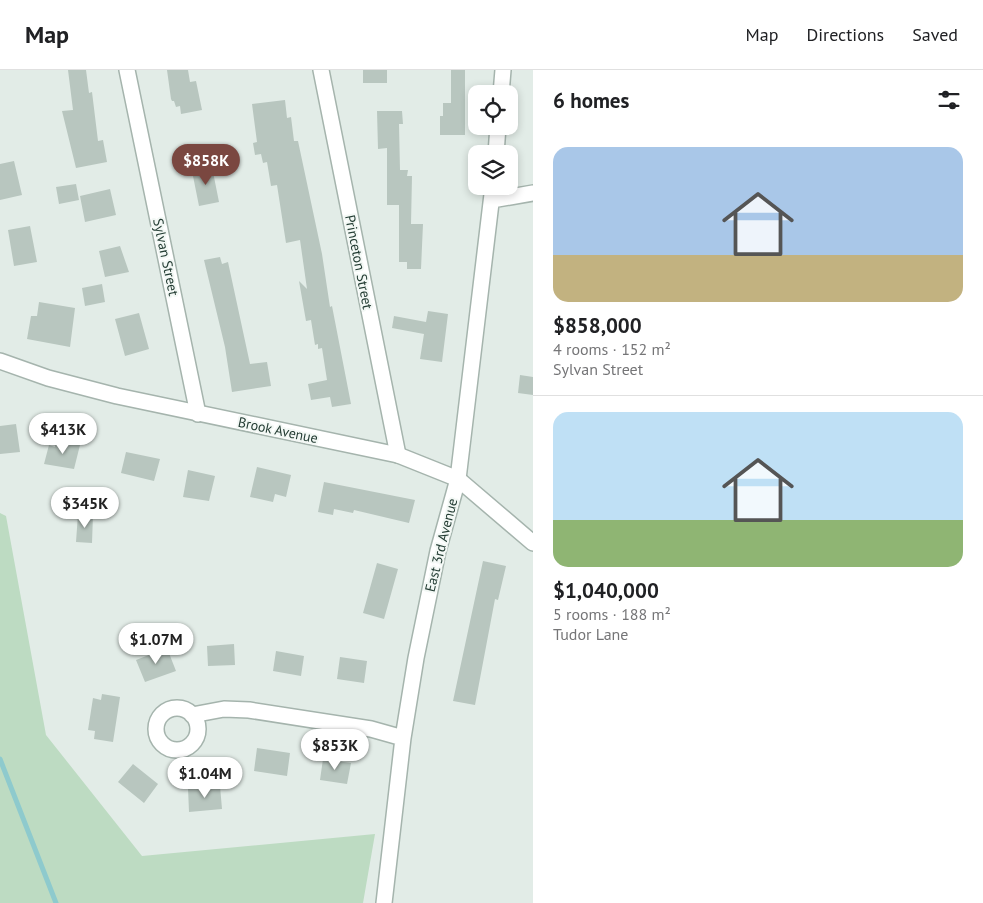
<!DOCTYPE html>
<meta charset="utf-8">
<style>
:root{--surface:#fff;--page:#f6f6f6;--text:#202124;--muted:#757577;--line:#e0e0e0;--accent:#7a4740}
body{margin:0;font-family:"PT Sans",sans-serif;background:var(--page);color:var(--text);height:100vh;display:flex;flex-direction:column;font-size:19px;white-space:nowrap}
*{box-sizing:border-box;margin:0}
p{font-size:16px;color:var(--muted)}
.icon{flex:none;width:28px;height:28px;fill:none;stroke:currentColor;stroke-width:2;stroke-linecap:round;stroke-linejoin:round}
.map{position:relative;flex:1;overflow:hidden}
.drawer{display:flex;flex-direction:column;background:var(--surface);width:450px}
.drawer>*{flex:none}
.controls{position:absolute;left:468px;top:15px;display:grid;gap:10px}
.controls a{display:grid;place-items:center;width:50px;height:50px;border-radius:10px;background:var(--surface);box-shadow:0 2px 8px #0003;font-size:25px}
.price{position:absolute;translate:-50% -42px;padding:0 11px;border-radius:18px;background:#fff;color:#222;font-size:16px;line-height:32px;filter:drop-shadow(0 1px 2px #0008)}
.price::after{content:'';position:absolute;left:50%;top:30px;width:15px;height:11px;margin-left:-8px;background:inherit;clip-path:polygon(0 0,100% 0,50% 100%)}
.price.on{background:var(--accent);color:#fff}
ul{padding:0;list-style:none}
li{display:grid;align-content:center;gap:10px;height:265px;padding:0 20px}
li+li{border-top:1px solid var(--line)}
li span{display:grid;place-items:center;height:155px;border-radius:15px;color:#555}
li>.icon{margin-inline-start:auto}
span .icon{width:90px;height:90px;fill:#fffc;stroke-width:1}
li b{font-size:21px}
h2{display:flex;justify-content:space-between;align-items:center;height:60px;padding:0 20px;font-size:21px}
header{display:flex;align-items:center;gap:30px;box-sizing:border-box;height:70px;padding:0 25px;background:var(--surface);border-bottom:1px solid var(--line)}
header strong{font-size:24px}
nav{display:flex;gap:28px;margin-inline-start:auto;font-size:18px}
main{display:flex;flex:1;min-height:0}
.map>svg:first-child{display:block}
</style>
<header>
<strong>Map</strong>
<nav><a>Map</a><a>Directions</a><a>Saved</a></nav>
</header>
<main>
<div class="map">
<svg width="533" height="833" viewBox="0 0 533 833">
<rect width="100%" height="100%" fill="#e2ece7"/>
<path fill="#bddbc2" d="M 0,443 L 6,446 L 46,665 L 142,786 L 375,764 L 363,833 L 0,833 Z"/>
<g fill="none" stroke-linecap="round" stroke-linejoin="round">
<path stroke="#8ecacd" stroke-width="5" d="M 0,689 L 56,833"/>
</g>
<path fill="#b8c6bf" d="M 68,0 L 86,0 L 89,23 L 92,22 L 98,71 L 103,70 L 107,92 L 76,98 L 62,41 L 73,40 Z
M 167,0 L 188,0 L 190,12 L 196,11 L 202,40 L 181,44 L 180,36 L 176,37 L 174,31 L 172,31 L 171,29 Z
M 363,0 L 387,0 L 387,13 L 363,13 Z
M 451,0 L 465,0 L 465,65 L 440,65 L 440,46 L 443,46 L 443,33 L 451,33 Z
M 285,30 L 287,48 L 291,47 L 294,71 L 298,71 L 322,184 L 330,237 L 332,236 L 351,334 L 332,337 L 330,327 L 311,330 L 308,314 L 327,310 L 322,278 L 318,279 L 318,274 L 315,275 L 311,250 L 306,251 L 299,211 L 307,219 L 300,170 L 286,173 L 277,115 L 271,116 L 267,92 L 263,93 L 261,84 L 255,85 L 253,73 L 257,72 L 252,34 Z
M 377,41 L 402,41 L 403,54 L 399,54 L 400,100 L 408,100 L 407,106 L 412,106 L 411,154 L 423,154 L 421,199 L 407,199 L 407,192 L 399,192 L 399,135 L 387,135 L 387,78 L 378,79 Z
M 14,91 L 22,125 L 0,130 L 0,94 Z
M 212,97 L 219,132 L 199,136 L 192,101 Z
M 76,114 L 79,130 L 59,134 L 56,117 Z
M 110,119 L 116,145 L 85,152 L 80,126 Z
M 30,156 L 37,192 L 14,196 L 8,160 Z
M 120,176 L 129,202 L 105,207 L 99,181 Z
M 220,187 L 222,194 L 228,192 L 250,294 L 267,292 L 271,316 L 232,322 L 225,277 L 204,190 Z
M 102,214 L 105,232 L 85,236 L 82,218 Z
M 39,232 L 75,238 L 70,277 L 27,269 L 31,246 L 37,246 Z
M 428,241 L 448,244 L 442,292 L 420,289 L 424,264 L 392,258 L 394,246 L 426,252 Z
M 139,243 L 149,279 L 125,286 L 115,249 Z
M 520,305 L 533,307 L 533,325 L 518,323 Z
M 16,354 L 20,382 L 0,384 L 0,356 Z
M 56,369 L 80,375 L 74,399 L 44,394 L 49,375 L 55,377 Z
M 126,382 L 160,389 L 154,411 L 121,403 Z
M 257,397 L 291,405 L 286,427 L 275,424 L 273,432 L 250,427 Z
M 188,400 L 215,406 L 209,431 L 183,427 Z
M 324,412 L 415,430 L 409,453 L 354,440 L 353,443 L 334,439 L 333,445 L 318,442 Z
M 78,444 L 93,445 L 92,473 L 76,472 Z
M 483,491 L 506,496 L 498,530 L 495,529 L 475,635 L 453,631 Z
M 377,493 L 398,499 L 384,549 L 363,543 Z
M 234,574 L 235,595 L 208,596 L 207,576 Z
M 167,578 L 176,601 L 145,612 L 136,590 Z
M 276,581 L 304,586 L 301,606 L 273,601 Z
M 340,587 L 367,591 L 364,613 L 337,609 Z
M 102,624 L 120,627 L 113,672 L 94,669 L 95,661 L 88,660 L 93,628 L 101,630 Z
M 257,678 L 290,683 L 287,706 L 254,701 Z
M 323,689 L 351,693 L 347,714 L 320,710 Z
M 133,694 L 158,714 L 144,733 L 118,712 Z
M 220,716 L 222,739 L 189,742 L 188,718 Z"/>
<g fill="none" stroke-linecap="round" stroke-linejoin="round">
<g stroke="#a5b4ad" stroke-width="18">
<path id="minor" d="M 127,0 L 198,344
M 321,0 L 398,385
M 501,24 L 503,0
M 496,84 L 498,56
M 492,130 L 533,123
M156 659a21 21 0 1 1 42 0a21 21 0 1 1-42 0Z
M 192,645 L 224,639 L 249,640 L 371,659 L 403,668
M 384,833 L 403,668 L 416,588 L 438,481 L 458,409 L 493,116"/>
</g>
<g stroke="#a5b4ad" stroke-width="18">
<path id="tertiary" d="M 0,291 L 48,308 L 117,326 L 398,385 L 458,409 L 533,473"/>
</g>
<use href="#minor" stroke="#fff" stroke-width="15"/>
<use href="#tertiary" stroke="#fff" stroke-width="15"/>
</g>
<g text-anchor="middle" stroke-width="4" stroke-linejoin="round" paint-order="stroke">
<g font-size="14" fill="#233c33" stroke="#f3f8f5">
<text transform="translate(166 187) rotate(78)" y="5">Sylvan Street</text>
<text transform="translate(359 192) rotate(79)" y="5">Princeton Street</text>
<text transform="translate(278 360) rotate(12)" y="5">Brook Avenue</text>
<text transform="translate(441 475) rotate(-76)" y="5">East 3rd Avenue</text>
</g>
</g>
</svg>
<div class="controls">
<a><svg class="icon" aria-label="locate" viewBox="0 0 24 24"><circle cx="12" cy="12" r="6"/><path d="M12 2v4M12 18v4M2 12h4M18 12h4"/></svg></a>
<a><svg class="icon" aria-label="layers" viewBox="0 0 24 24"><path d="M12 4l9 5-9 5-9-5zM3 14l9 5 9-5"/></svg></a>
</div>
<b class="price on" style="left:206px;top:116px">$858K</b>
<b class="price" style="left:63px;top:385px">$413K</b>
<b class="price" style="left:85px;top:459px">$345K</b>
<b class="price" style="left:156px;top:595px">$1.07M</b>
<b class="price" style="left:335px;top:701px">$853K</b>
<b class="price" style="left:205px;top:729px">$1.04M</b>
</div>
<section class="drawer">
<h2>6 homes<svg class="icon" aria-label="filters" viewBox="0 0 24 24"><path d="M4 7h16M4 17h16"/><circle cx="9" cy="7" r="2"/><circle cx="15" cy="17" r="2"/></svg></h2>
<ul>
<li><span style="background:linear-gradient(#a9c7e8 70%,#c2b280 0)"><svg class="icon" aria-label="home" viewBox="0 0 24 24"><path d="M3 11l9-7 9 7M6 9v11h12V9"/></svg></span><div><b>$858,000</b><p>4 rooms · 152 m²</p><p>Sylvan Street</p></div></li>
<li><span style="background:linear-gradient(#bfe0f5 70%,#8fb573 0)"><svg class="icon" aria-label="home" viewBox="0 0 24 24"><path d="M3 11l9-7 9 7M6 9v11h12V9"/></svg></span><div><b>$1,040,000</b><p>5 rooms · 188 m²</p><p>Tudor Lane</p></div></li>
</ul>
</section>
</main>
